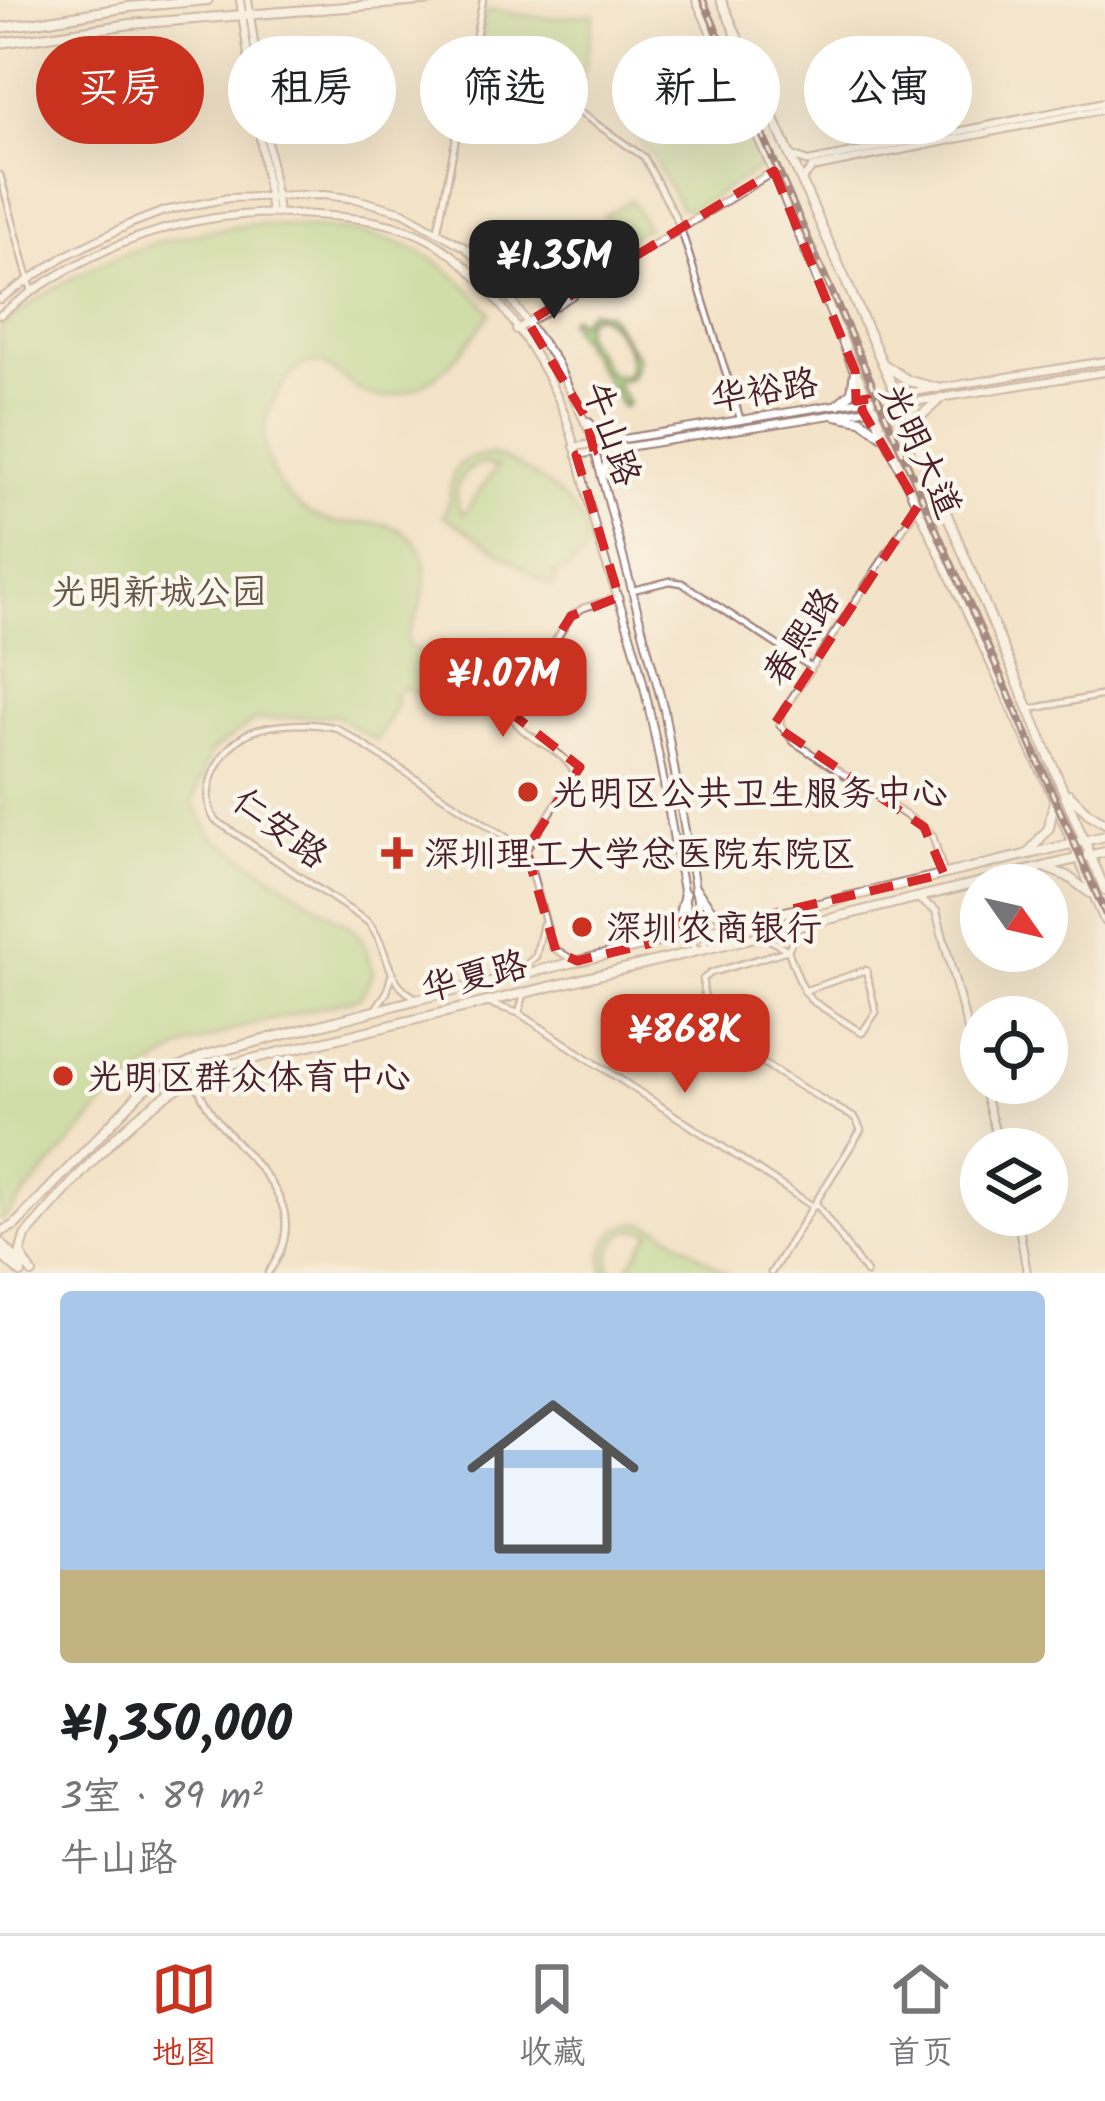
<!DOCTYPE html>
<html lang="zh">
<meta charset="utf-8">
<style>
:root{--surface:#fff;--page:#f6f6f6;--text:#202124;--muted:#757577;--line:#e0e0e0;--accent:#c8321e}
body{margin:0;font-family:Kalam,"LXGW WenKai TC",sans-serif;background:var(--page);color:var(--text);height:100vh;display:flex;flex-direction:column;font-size:45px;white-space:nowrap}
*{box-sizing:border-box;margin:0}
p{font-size:39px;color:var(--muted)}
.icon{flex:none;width:66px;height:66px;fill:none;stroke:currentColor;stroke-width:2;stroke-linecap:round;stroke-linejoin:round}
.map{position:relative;height:1273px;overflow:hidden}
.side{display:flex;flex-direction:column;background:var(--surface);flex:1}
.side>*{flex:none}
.guide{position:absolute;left:36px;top:36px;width:1035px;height:108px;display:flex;gap:24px}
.needle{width:78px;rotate:124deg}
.controls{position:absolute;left:960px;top:864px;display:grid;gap:24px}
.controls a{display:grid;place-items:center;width:108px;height:108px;border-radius:50%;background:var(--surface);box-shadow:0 12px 48px #0002;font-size:60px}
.price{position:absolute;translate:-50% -102px;padding:0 27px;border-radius:24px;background:var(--accent);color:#fff;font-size:39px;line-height:78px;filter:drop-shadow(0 3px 6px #0008)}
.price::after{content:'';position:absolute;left:50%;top:72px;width:36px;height:27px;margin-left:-18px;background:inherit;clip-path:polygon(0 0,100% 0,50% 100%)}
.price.on{background:#222;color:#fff}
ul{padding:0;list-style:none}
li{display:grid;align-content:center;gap:24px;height:636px;padding:0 60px}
li span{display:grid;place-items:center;height:372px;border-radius:12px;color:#555}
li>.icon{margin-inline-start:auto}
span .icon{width:216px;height:216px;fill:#fffc;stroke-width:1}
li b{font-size:51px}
.chip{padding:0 42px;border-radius:54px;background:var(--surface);box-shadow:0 12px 48px #0002;font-size:42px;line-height:108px}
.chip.on{background:var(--accent);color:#fff}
.menu{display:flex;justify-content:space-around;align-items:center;height:168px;border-top:3px solid var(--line);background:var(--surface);font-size:33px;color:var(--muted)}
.menu a{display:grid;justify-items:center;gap:6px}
.menu .on{color:var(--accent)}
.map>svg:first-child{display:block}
</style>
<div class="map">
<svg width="1105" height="1273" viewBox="0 0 1105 1273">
<rect width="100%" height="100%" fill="#fbf7ec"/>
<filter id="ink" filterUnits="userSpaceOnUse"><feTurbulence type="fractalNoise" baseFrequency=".00833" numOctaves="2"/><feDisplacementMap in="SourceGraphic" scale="24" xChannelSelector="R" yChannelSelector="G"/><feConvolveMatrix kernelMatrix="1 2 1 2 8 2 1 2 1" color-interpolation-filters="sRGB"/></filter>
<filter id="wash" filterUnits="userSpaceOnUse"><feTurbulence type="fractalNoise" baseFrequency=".004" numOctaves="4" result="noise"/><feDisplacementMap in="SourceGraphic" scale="48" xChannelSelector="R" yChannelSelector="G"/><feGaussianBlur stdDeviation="2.7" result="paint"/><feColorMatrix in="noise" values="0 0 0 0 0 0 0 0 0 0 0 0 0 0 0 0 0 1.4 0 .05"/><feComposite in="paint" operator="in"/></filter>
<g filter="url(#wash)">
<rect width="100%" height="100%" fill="#f3e3c8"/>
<path fill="#a8d683" stroke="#797a57" stroke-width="3" fill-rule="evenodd" d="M 490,10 L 545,18 L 594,14 L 579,100 L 538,82 L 483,83 L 477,76 L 484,17 Z
M 719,84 L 759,162 L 757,170 L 692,210 L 680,207 L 653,157 L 638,140 Z
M 631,200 L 647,228 L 619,243 L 604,215 Z
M 259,224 C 363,231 418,227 491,312 C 466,348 435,391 387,397 C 343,402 327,331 286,381 C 274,396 267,412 265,431 C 261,473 295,518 338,523 C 353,524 368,521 384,524 C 444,539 427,598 407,637 L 408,645 L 473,686 L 439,709 L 404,687 L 394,698 L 398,703 L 376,741 L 335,715 L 255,720 L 211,752 L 193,803 L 212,836 L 352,928 L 363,940 L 373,972 L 361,997 L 247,1026 L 184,1047 L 117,1090 L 3,1220 L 0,1220 L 0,327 C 78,262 160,234 259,224 Z
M 590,310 L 608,314 L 638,359 L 631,378 L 615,383 L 628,403 L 623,407 L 568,321 L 572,317 L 577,323 ZM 596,314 C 616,322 639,358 626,376 L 610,375 L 583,334 L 585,320 Z
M 493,455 C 535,466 642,545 552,575 L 557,579 L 552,587 L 443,515 C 459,492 436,456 493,455 ZM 480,464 L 497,466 L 463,515 C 449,494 457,473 480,464 Z
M 641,1222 L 660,1228 L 726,1273 L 624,1273 L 651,1232 C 623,1223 604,1245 611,1273 L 604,1273 C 598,1244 612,1225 641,1222 Z"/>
</g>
<g filter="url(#ink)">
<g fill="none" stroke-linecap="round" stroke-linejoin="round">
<g stroke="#9e817a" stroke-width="9">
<path id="minor" d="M 465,89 L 547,90 L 644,157 L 680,226 L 740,418
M 0,175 L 32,291
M 438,229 L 483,0
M 916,509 L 781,714 L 780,725 L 794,742 L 924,827 L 933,836 L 944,874
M 633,590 L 670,581 L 682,583 L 811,667
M 1030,709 L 1105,695
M 765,937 L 788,950 C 794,967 800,986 811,1000 L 862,1033 L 876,1012 L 866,970 L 804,991
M 788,950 L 798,929
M 573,960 L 552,947 L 526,850 L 571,781 L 573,770 C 559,744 520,740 510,712 L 571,616 L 583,608 L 619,597
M 515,975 L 536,956 L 543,924
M 524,995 L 519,1013 L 814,1207
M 419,999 C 383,984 391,948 368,922 L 215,820 C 196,791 221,745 251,732 C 273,723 314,722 337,728 L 526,850
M 490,1004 L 519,1013
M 376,1008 L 387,992 L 391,976
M 188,1062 C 195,1079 201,1099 212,1113 C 248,1164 319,1203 268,1273
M 816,1203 L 866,1273
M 771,1273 L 861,1130 L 856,1119 C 811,1091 698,1039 703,979 L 711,973 L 788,950"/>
</g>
<g stroke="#9e817a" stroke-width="10">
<path id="tertiary" d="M 240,0 L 271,213
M 248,0 L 278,213
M 792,156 L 808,162 L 1105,102
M 801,181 L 812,168 L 1105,109
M 0,299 L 65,256 L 130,224 L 164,211 L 229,198 L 324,195 L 356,199 L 403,212 L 466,248 L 493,276 L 556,361 L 590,433 L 664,710 L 705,946
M 0,315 C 87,247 185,209 295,214 C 346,216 402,219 444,249 C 492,282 546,363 566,418 C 580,458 587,500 599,541 C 611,582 628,621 638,662 C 662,757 675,854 694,949
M 516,330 L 774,171
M 588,421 L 601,434 L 617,438
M 603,474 L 607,460 L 623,449
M 917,898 L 936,911 L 981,1079
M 982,1083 L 1000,1149
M 1017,1215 L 1027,1273"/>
</g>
<g stroke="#9e817a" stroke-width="10">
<path id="secondary" d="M 574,447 L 1105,361
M 576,455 L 1105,372"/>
</g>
<g stroke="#9e817a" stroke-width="12">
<path id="primary" d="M 697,0 L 774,171 L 855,371 L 1051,791 L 1105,921
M 721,0 L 901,405 L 1105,890
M 0,28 L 129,7 L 208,0
M 0,43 L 131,24 L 434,0
M 885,365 L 909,381 L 937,388
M 838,404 L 852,392 L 855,372
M 836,415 L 861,420 L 883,436
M 917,439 L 922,415 L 941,398
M 1069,794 L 1088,813 L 1105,823
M 1028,853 L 1049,828 L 1053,805
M 1046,868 L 1067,876 L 1090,893
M 695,889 L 712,911 L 739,921
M 659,938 L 679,917 L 685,894
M 0,1232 L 15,1225 L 140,1093 L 172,1071 L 206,1055 L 419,999 L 1105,836
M 0,1242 L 23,1267
M 0,1254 L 21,1273
M 32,1273 L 20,1254 L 25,1236 C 81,1174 136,1102 215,1068 L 1105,852"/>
</g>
<use href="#minor" stroke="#fff" stroke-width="4.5"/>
<use href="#tertiary" stroke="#fff" stroke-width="6"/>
<use href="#secondary" stroke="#fff" stroke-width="6"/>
<use href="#primary" stroke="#fff" stroke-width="8"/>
<g stroke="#4a1f2b" stroke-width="8">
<path id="rail" d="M 703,0 L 1105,913"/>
</g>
<use href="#rail" stroke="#fbf7ec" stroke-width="3" stroke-dasharray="9" stroke-linecap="butt"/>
</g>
</g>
<path d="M0 0H1105V1273H0ZM 774,171 L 855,371 L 856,401 L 868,399 L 872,408 L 862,410 L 918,506 L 774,725 L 924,827 L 944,874 L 740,921 L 699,914 L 702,931 L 691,934 L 688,917 L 652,943 L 577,961 L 556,951 L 526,850 L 580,767 L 510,712 L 571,616 L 619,597 L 576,455 L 594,451 L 586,418 L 528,322 Z" fill="#f3e3c8" fill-opacity=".55" fill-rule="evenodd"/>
<path fill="none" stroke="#d62828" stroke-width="9" stroke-dasharray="24 15" stroke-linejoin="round" d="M 774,171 L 855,371 L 856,401 L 868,399 L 872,408 L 862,410 L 918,506 L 774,725 L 924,827 L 944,874 L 740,921 L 699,914 L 702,931 L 691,934 L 688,917 L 652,943 L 577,961 L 556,951 L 526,850 L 580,767 L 510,712 L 571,616 L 619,597 L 576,455 L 594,451 L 586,418 L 528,322 Z"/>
<g fill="#c8321e" stroke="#fbf7ec" stroke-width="4.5">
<circle cx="528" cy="792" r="12"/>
<path d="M391 835h12v12h12v12h-12v12h-12v-12h-12v-12h12z"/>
<circle cx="582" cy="927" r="12"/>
<circle cx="63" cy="1076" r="12"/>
</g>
<g text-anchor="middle" stroke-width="9" stroke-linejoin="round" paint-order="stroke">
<g font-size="36" fill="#4a1f2b" stroke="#fbf7ec">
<text transform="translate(764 389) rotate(-9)" y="13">华裕路</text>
<text transform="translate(613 433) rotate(71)" y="13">牛山路</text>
<text transform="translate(922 450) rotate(65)" y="13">光明大道</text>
<text transform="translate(800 636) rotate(-57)" y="13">春熙路</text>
<text transform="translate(281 827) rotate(37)" y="13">仁安路</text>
<text transform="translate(474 975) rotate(-14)" y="13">华夏路</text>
</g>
<g font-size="36" fill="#665645" stroke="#fbf7ec">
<text x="159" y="604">光明新城公园</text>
</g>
<g font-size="36" fill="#4a1f2b" stroke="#fbf7ec" text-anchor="start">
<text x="552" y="805">光明区公共卫生服务中心</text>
<text x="424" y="866">深圳理工大学总医院东院区</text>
<text x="606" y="940">深圳农商银行</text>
<text x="87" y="1089">光明区群众体育中心</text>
</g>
</g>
</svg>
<div class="controls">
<a><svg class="needle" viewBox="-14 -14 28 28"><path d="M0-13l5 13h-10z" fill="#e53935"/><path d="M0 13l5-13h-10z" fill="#757577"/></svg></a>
<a><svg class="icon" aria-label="locate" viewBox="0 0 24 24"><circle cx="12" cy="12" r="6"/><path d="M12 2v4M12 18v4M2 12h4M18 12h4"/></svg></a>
<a><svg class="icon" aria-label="layers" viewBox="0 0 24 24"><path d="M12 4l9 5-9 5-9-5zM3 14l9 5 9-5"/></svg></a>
</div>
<b class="price on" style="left:554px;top:322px">¥1.35M</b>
<b class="price" style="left:503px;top:740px">¥1.07M</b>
<b class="price" style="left:685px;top:1096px">¥868K</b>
<div class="guide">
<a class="chip on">买房</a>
<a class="chip">租房</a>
<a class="chip">筛选</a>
<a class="chip">新上</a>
<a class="chip">公寓</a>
</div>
</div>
<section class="side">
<ul>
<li><span style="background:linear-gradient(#a9c7e8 75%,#c2b280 0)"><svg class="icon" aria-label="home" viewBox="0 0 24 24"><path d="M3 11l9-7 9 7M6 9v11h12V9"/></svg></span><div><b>¥1,350,000</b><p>3室 · 89 m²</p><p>牛山路</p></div></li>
</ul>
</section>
<nav class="menu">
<a class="on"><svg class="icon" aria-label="map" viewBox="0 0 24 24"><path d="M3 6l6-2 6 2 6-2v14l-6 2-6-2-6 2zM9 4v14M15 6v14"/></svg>地图</a>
<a><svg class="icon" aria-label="saved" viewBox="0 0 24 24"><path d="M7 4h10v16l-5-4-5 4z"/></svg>收藏</a>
<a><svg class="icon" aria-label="home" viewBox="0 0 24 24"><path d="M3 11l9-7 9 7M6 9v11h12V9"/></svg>首页</a>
</nav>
